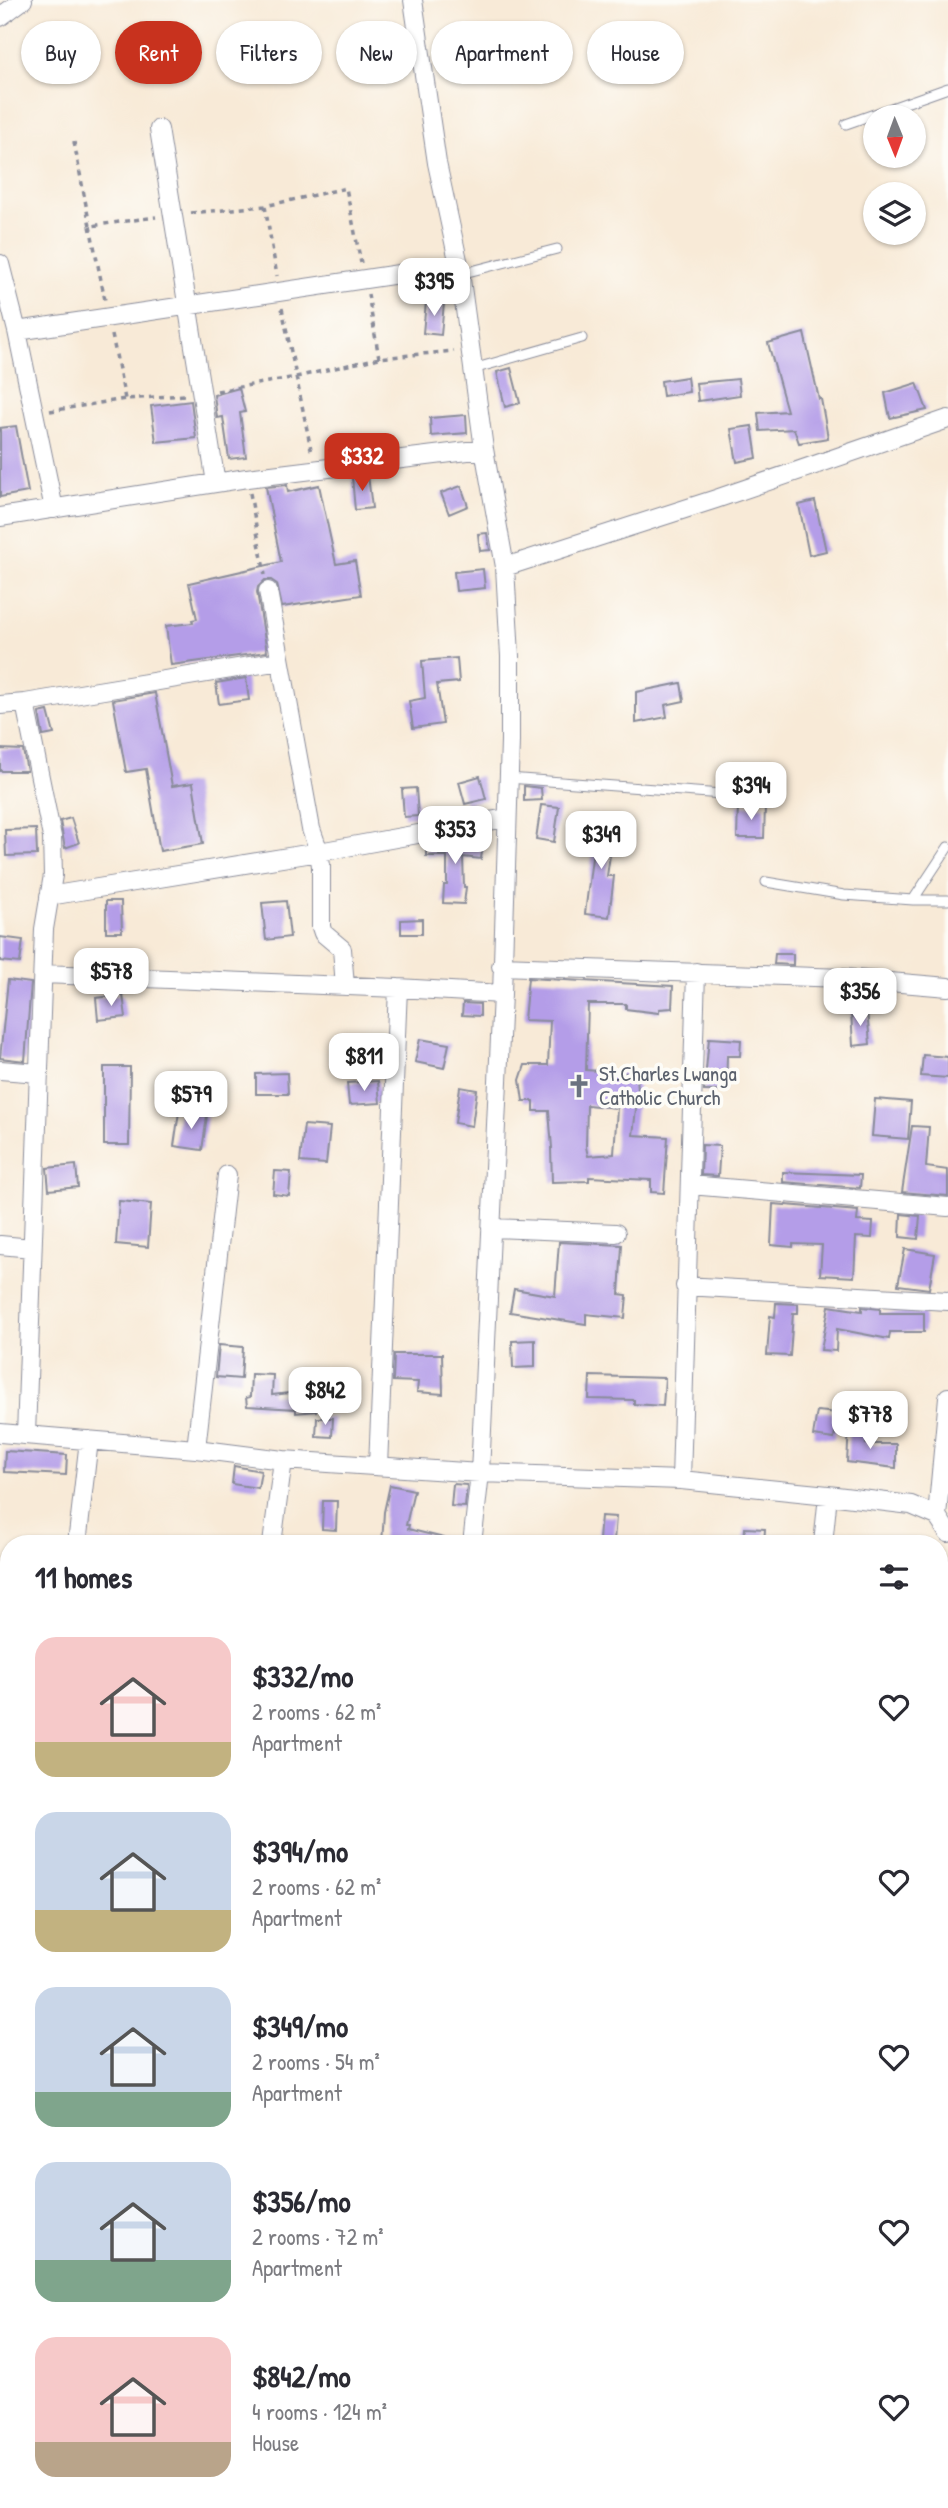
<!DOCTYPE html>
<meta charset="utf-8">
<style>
:root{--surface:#fff;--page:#f2f2f3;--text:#2b2b33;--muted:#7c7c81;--accent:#c8321e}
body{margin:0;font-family:"Patrick Hand",sans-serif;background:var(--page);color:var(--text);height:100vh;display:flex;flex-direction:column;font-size:26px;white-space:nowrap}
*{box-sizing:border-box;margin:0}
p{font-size:23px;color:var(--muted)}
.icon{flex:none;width:38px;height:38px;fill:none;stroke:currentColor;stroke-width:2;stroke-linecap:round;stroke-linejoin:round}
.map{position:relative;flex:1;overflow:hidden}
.details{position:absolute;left:0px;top:1535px;width:948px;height:975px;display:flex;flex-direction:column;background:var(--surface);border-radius:28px 28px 0 0;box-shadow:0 2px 5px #0004}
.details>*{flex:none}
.top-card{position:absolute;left:21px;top:21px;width:906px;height:63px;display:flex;gap:14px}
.needle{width:46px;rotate:179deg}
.buttons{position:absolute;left:863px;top:105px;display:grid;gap:14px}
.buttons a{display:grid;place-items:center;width:63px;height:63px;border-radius:50%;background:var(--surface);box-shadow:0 2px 5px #0004;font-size:35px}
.price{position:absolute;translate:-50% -60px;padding:0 16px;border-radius:14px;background:#fff;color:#222;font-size:23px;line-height:46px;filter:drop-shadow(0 2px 4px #0008)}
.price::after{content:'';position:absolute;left:50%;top:42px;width:21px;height:16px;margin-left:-10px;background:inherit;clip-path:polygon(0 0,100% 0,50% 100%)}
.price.on{background:var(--accent);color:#fff}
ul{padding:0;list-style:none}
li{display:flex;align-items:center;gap:21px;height:175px;padding:0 35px}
li span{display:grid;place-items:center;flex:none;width:196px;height:140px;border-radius:21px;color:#555}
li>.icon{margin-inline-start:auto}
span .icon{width:84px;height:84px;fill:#fffc;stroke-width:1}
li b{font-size:30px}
h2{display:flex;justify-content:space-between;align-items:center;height:84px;padding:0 35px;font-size:30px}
.tag{padding:0 24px;border-radius:32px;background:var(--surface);box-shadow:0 2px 5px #0004;font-size:24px;line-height:63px}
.tag.on{background:var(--accent);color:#fff}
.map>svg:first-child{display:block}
</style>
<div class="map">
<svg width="948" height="2508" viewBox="0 0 948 2508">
<rect width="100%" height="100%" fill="#fdfcf7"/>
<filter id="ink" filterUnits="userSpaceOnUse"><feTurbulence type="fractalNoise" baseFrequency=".0143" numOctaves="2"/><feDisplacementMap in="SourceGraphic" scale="14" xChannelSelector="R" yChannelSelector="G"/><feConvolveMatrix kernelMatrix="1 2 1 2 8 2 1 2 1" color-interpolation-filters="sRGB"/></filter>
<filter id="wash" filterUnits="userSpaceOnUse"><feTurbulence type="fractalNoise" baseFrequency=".00686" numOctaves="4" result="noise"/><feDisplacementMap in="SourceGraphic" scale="28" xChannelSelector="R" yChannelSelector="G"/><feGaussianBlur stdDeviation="1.57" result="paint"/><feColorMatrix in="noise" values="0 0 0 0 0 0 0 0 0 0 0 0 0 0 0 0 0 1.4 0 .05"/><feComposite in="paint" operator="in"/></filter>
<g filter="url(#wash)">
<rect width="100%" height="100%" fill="#f8ead7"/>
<g id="blocks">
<path fill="#b49de8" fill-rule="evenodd" d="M 426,302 L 444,303 L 441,335 L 423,333 Z
M 804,333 L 819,399 L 821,399 L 828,438 L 799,443 L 794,429 L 760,431 L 758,413 L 787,411 L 768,343 Z
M 511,368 L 520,403 L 505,407 L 497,372 Z
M 687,377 L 689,392 L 663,396 L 661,381 Z
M 738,379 L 740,395 L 698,401 L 696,383 Z
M 917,383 L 927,410 L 890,418 L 885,393 Z
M 239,388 L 245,412 L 240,413 L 246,457 L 229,459 L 223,417 L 217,418 L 214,395 Z
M 191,401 L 196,438 L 156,442 L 151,406 Z
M 466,415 L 467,433 L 431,436 L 430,418 Z
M 16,426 L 28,492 L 0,497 L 0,428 Z
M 752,426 L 757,458 L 737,462 L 731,429 Z
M 368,475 L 372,508 L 355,510 L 352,477 Z
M 287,485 L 288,492 L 319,485 L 336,564 L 355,561 L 361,595 L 282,607 L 277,584 L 271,580 L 265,580 L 258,587 L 257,592 L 267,652 L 171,665 L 166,626 L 193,623 L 192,620 L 197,619 L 189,583 L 281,562 L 266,487 Z
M 461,486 L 468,506 L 449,514 L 441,493 Z
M 815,501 L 826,551 L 809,555 L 799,505 Z
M 487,533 L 490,550 L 480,551 L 478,534 Z
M 483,569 L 485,588 L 456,591 L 454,572 Z
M 457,658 L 459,682 L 437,684 L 443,724 L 413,728 L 409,701 L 425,698 L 422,661 Z
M 246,678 L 249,700 L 219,704 L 216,683 Z
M 681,683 L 684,701 L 665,705 L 667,717 L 636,723 L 636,692 Z
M 155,693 L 172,786 L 193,783 L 203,844 L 160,851 L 146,769 L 126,772 L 113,700 Z
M 48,711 L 54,734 L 43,736 L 39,713 Z
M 0,749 L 23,750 L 27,771 L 0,771 Z
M 480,776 L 486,799 L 465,804 L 459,782 Z
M 524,786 L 541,788 L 542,800 L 524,801 Z
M 416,788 L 418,816 L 404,817 L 402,789 Z
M 541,805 L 559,807 L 554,842 L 536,839 Z
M 738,805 L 765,806 L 764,838 L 737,838 Z
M 71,818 L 79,843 L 65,848 L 60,821 Z
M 597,818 L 615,820 L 607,876 L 614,876 L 609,917 L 585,914 Z
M 36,829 L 37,855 L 6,856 L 5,830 Z
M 449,840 L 483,845 L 481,859 L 463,857 L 464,887 L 466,887 L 464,904 L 443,903 L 444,885 L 447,885 L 447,856 L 426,856 L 426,844 Z
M 106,901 L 121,901 L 122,932 L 106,932 Z
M 286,901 L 290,937 L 266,940 L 262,903 Z
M 422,919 L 422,934 L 401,934 L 401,920 Z
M 0,937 L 23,940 L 20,963 L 0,961 Z
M 775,954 L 793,954 L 793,965 L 774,964 Z
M 528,978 L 673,986 L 672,1008 L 659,1009 L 659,1013 L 626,1009 L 626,1004 L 588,1004 L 586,1070 L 637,1074 L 638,1092 L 633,1135 L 668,1137 L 664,1193 L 651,1192 L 651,1180 L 589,1177 L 589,1181 L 552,1182 L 551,1148 L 552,1148 L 549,1111 L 534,1111 L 534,1101 L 523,1101 L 520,1080 L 525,1065 L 548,1065 L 550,1021 L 524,1020 ZM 587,1105 L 617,1108 L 614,1154 L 588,1156 L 586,1147 Z
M 8,980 L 31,983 L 25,1061 L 0,1058 Z
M 123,995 L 126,1017 L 98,1020 L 96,998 Z
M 463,1003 L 480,1004 L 480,1016 L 462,1015 Z
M 867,1010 L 870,1044 L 853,1046 L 851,1011 Z
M 709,1038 L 741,1040 L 740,1056 L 727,1056 L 726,1091 L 704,1091 Z
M 420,1039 L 449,1044 L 444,1068 L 415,1062 Z
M 923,1055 L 948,1057 L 948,1078 L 921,1076 Z
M 104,1067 L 130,1067 L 129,1145 L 104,1145 Z
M 287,1073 L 288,1094 L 256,1094 L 256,1074 Z
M 378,1081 L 380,1103 L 349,1105 L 347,1083 Z
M 460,1087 L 477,1090 L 472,1126 L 455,1123 Z
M 875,1099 L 911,1102 L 908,1139 L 872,1136 Z
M 179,1112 L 207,1116 L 202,1150 L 174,1146 Z
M 304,1125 L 330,1127 L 326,1164 L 300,1162 Z
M 912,1126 L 929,1127 L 926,1167 L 948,1170 L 948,1196 L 902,1192 Z
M 702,1145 L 720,1146 L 718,1176 L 701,1175 Z
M 76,1165 L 78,1187 L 49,1190 L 47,1168 Z
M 275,1171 L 291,1172 L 289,1196 L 273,1194 Z
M 783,1172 L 861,1175 L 860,1188 L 783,1182 Z
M 119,1201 L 151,1204 L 148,1247 L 116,1244 Z
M 773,1204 L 858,1211 L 857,1221 L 873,1222 L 872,1238 L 856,1237 L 854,1277 L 820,1275 L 822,1245 L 793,1244 L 793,1247 L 771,1245 Z
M 901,1214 L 920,1216 L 918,1239 L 900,1237 Z
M 559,1242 L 622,1245 L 619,1294 L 627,1295 L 625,1318 L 586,1314 L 586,1324 L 510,1312 L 514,1289 L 555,1296 Z
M 905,1249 L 935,1254 L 929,1289 L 898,1285 Z
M 776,1303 L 798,1304 L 798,1313 L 793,1313 L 790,1356 L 767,1355 L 770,1316 L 775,1317 Z
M 829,1306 L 862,1311 L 862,1307 L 880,1309 L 880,1313 L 924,1313 L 924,1332 L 890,1332 L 889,1339 L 837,1329 L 836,1351 L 821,1350 Z
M 535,1340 L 535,1367 L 513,1368 L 512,1341 Z
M 219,1345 L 243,1347 L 241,1379 L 216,1377 Z
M 394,1354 L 442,1354 L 443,1394 L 417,1392 L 418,1382 L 393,1381 Z
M 251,1374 L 273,1375 L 272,1395 L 314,1390 L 316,1411 L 296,1413 L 296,1409 L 247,1406 L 246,1398 L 250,1397 Z
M 590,1376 L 665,1378 L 663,1406 L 634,1404 L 634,1400 L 589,1399 Z
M 817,1411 L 838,1413 L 834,1439 L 813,1436 Z
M 317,1418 L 333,1418 L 332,1437 L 316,1436 Z
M 849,1428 L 867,1429 L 866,1444 L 896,1444 L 896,1468 L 847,1462 Z
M 5,1451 L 67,1455 L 66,1475 L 4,1472 Z
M 234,1466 L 261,1471 L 258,1488 L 232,1484 Z
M 453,1484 L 467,1485 L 465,1507 L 451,1506 Z
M 390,1485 L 414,1490 L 406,1525 L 409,1525 L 408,1529 L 444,1538 L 443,1544 L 382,1544 L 384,1512 Z
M 323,1501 L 337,1501 L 336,1530 L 322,1529 Z
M 601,1516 L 616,1517 L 614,1541 L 599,1540 Z
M 745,1528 L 765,1529 L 764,1544 L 744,1544 Z"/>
</g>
</g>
<g filter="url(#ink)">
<use href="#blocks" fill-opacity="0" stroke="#8a8c9a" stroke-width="2"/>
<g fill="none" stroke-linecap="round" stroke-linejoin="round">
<g stroke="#8a8c9a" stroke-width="11">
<path id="lane" d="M 846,124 L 948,88
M 460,274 L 557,249
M 473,369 L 582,338
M 508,778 L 774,798
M 766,882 L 844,895 L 913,900 L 948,847
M 913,900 L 948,900
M 0,1581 L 9,1580"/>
</g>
<g stroke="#8a8c9a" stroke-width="20">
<path id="street" d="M 413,0 L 437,163 L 459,265 L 484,449 L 505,567 L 510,656 L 510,741 L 502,994 L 480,1473 L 472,1544
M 0,17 L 23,0
M 159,129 L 216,483
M 0,264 L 17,331 L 459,265
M 17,331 L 54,509
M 0,517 L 247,478 L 484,449
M 505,567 L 716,499 L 948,419
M 268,591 L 311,829 L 319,852 L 321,866 L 321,927 L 323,933 L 342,949 L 345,986
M 25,703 L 52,837 L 53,875 L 44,929 L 26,1435
M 0,705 L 25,703 L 280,661
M 49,896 L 319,852 L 506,818
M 501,966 L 843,978 L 948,987
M 43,974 L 398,988 L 502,994
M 0,1070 L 39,1073
M 690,1185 L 948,1207
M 491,1228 L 616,1233
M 0,1245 L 32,1248
M 685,1286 L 948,1301
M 0,1433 L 196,1449 L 283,1460 L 480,1473 L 681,1480 L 828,1495 L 911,1505 L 937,1516 L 948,1533
M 196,1449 L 227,1175
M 378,1466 L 398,988
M 681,1480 L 696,972
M 937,1516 L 948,1397
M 77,1544 L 89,1440
M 272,1544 L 283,1460
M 823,1544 L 828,1495
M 940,1604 L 948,1598
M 0,1877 L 9,1896
M 940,1946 L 948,1960
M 0,2041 L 9,2030
M 940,2226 L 948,2216
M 0,2313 L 9,2304
M 0,2375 L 9,2383
M 160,2501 L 169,2508
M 875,2501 L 885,2508
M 208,2508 L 214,2501
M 454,2508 L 460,2501
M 707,2508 L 714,2501"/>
</g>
<path stroke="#8a8c9a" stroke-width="3.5" stroke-dasharray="5 5" stroke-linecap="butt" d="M 74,142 L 90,226 L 156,217
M 265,206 L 277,276
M 191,213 L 265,206 L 346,188 L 361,263
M 90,226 L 105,300
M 368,294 L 379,358
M 282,308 L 312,454
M 112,335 L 125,399
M 217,391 L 296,377 L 379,358 L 454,351
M 50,411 L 125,399 L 185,395
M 250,493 L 265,575
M 940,2382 L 948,2371
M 0,2466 L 9,2458
M 87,2508 L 93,2501"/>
<use href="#lane" stroke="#fff" stroke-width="9"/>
<use href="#street" stroke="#fff" stroke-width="18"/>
</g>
</g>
<defs>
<g id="church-bare" transform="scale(1.89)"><path d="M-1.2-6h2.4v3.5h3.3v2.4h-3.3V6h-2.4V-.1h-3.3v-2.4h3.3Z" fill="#6b7280" stroke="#fdfcf7" stroke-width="2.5" paint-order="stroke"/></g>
</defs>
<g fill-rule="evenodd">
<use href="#church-bare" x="579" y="1086"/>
</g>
<g text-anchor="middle" stroke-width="7" stroke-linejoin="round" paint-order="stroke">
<g font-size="21" fill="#5b616d" stroke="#fdfcf7" text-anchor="start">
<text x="599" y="1081">St.Charles Lwanga<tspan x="599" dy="24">Catholic Church</tspan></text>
</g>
</g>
</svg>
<div class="buttons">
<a><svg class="needle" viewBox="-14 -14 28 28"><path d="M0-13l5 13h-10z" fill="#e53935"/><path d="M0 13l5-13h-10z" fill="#7c7c81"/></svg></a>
<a><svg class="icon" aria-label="layers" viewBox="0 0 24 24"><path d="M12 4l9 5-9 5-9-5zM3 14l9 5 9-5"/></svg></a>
</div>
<b class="price" style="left:434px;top:318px">$395</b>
<b class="price on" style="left:362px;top:493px">$332</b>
<b class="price" style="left:751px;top:822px">$394</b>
<b class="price" style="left:455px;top:866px">$353</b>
<b class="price" style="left:601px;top:871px">$349</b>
<b class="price" style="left:111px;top:1008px">$578</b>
<b class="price" style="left:860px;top:1028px">$356</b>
<b class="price" style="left:364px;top:1093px">$811</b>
<b class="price" style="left:191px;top:1131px">$579</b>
<b class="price" style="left:325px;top:1427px">$842</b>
<b class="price" style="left:870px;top:1451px">$778</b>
<div class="top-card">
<a class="tag">Buy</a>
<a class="tag on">Rent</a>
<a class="tag">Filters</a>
<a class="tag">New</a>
<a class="tag">Apartment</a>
<a class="tag">House</a>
</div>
<section class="details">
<h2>11 homes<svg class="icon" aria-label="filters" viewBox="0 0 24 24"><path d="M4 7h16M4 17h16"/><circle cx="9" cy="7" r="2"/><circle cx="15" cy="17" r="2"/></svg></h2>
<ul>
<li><span style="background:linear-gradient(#f6c9c9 75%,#c2b280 0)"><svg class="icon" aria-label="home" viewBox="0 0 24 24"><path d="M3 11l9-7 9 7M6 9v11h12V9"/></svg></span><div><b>$332/mo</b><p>2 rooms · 62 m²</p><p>Apartment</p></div><svg class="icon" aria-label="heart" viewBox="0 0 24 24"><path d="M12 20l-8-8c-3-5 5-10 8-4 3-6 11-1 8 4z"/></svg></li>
<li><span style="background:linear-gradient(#c9d6e8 70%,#c2b280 0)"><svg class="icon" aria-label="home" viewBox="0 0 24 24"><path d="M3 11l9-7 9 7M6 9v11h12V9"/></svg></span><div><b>$394/mo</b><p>2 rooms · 62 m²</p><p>Apartment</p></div><svg class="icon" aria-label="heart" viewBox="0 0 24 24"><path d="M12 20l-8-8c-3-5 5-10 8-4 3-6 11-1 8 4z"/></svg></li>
<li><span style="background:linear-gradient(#c9d6e8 75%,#7fa58c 0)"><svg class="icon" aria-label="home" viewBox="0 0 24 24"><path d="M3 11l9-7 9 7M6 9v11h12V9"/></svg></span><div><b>$349/mo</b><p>2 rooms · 54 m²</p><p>Apartment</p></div><svg class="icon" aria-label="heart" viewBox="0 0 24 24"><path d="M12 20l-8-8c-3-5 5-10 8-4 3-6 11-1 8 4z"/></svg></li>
<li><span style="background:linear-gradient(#c9d6e8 70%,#7fa58c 0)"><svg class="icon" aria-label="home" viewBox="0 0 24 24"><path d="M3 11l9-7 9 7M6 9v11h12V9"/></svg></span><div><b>$356/mo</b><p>2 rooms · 72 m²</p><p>Apartment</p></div><svg class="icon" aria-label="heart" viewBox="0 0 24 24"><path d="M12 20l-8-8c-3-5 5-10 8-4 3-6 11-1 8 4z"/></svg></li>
<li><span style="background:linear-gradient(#f6c9c9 75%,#b9a48a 0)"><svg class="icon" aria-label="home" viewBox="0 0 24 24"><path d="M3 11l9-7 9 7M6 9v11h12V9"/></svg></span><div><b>$842/mo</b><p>4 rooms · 124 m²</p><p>House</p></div><svg class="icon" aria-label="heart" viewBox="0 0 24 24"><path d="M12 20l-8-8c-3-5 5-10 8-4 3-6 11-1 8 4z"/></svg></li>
</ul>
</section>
</div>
